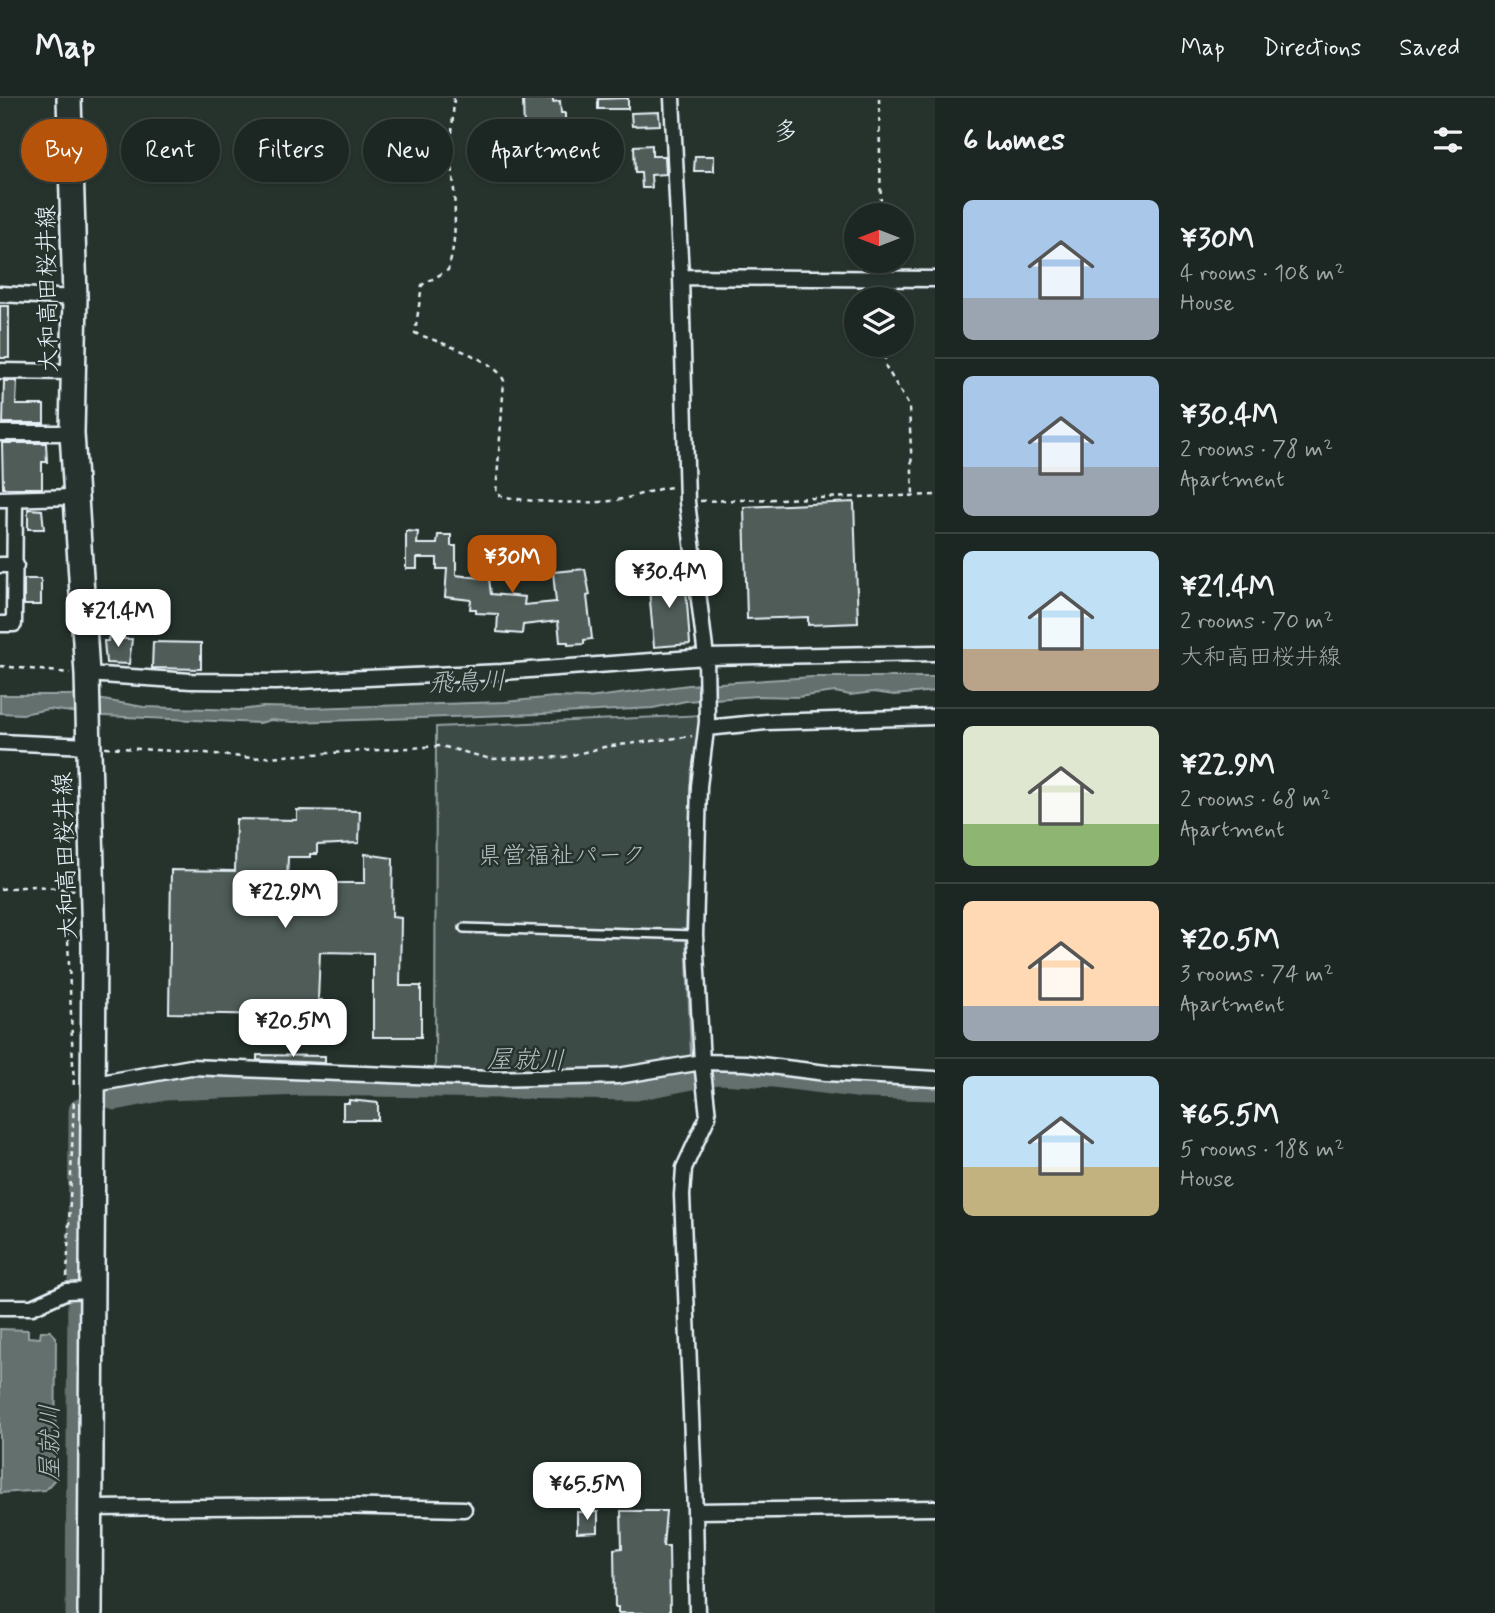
<!DOCTYPE html>
<meta charset="utf-8">
<style>
:root{--surface:#1c2622;--page:#252e2a;--text:#f1f3f6;--muted:#a0a5a5;--line:#3a4340;--accent:#b45309}
body{margin:0;font-family:Mynerve,"Klee One",sans-serif;background:var(--page);color:var(--text);height:100vh;display:flex;flex-direction:column;font-size:26px;white-space:nowrap}
*{box-sizing:border-box;margin:0}
p{font-size:23px;color:var(--muted)}
.icon{flex:none;width:38px;height:38px;fill:none;stroke:currentColor;stroke-width:2;stroke-linecap:round;stroke-linejoin:round}
.map{position:relative;flex:1;overflow:hidden}
.side{display:flex;flex-direction:column;background:var(--surface);width:560px}
.side>*{flex:none}
.top-card{position:absolute;left:21px;top:21px;width:665px;height:63px;display:flex;gap:14px}
.needle{width:46px;rotate:270deg}
.buttons{position:absolute;left:844px;top:105px;display:grid;gap:14px}
.buttons a{display:grid;place-items:center;width:70px;height:70px;border-radius:50%;background:var(--surface);box-shadow:0 2px 5px #0004,0 0 0 2px var(--line);font-size:35px}
.price{position:absolute;translate:-50% -60px;padding:0 16px;border-radius:14px;background:#fff;color:#222;font-size:23px;line-height:46px;filter:drop-shadow(0 2px 4px #0008)}
.price::after{content:'';position:absolute;left:50%;top:42px;width:21px;height:16px;margin-left:-10px;background:inherit;clip-path:polygon(0 0,100% 0,50% 100%)}
.price.active{background:var(--accent);color:#fff}
ul{padding:0;list-style:none}
li{display:flex;align-items:center;gap:21px;height:175px;padding:0 28px}
li+li{border-top:2px solid var(--line)}
li span{display:grid;place-items:center;flex:none;width:196px;height:140px;border-radius:10px;color:#555}
li>.icon{margin-inline-start:auto}
span .icon{width:84px;height:84px;fill:#fffc;stroke-width:1}
li b{font-size:30px}
h2{display:flex;justify-content:space-between;align-items:center;height:84px;padding:0 28px;font-size:30px}
.pill{padding:0 24px;border-radius:32px;background:var(--surface);box-shadow:0 2px 5px #0004,0 0 0 2px var(--line);font-size:24px;line-height:63px}
.pill.active{background:var(--accent);color:#fff}
header{display:flex;align-items:center;gap:42px;box-sizing:border-box;height:98px;padding:0 35px;background:var(--surface);border-bottom:2px solid var(--line)}
header strong{font-size:33px}
nav{display:flex;gap:38px;margin-inline-start:auto;font-size:24px}
main{display:flex;flex:1;min-height:0}
.map>svg:first-child{display:block}
</style>
<header>
<strong>Map</strong>
<nav><a>Map</a><a>Directions</a><a>Saved</a></nav>
</header>
<main>
<div class="map">
<svg width="935" height="1515" viewBox="0 0 935 1515">
<rect width="100%" height="100%" fill="#26332d"/>
<filter id="ink" filterUnits="userSpaceOnUse"><feTurbulence type="fractalNoise" baseFrequency=".0143" numOctaves="2"/><feDisplacementMap in="SourceGraphic" scale="14" xChannelSelector="R" yChannelSelector="G"/><feConvolveMatrix kernelMatrix="1 2 1 2 8 2 1 2 1" color-interpolation-filters="sRGB"/></filter>
<g filter="url(#ink)">
<path fill="#3e4b47" stroke="#939ea0" stroke-width="2" d="M 704,617 L 691,677 L 686,837 L 691,956 L 688,963 L 621,972 L 435,973 L 436,629 Z"/>
<path fill="#636f6d" stroke="#98a3a5" stroke-width="2" d="M 813,579 L 935,579 L 935,593 L 894,597 L 874,594 L 850,597 L 835,594 L 797,599 L 757,598 L 686,603 L 653,610 L 542,616 L 293,624 L 271,622 L 260,625 L 103,618 L 48,611 L 23,616 L 0,615 L 0,597 L 74,597 L 144,609 L 240,612 L 263,609 L 309,610 L 505,604 L 554,599 L 588,600 L 689,587 Z
M 0,1231 L 28,1232 L 28,1239 L 40,1240 L 41,1233 L 50,1233 L 56,1239 L 55,1381 L 45,1392 L 0,1395 Z"/>
<g fill="none" stroke-linecap="round" stroke-linejoin="round">
<path stroke="#636f6d" stroke-width="23" d="M 115,1001 L 165,991 L 305,986 L 636,991 L 718,975 L 774,978 L 864,989 L 935,991
M 77,1515 L 80,1012 L 84,1011"/>
</g>
<path fill="#505c59" stroke="#e8f1f8" stroke-width="2" d="M 553,0 L 553,4 L 560,3 L 561,15 L 565,15 L 565,33 L 524,33 L 523,2 Z
M 628,0 L 628,11 L 598,11 L 598,1 Z
M 659,14 L 660,27 L 632,28 L 631,15 Z
M 601,36 L 602,48 L 611,48 L 611,70 L 562,71 L 562,76 L 534,76 L 534,55 L 564,55 L 564,37 Z
M 652,47 L 652,58 L 665,58 L 666,76 L 651,77 L 652,90 L 642,90 L 641,75 L 635,75 L 634,48 Z
M 695,58 L 714,58 L 714,73 L 694,73 Z
M 0,208 L 9,208 L 9,260 L 0,260 Z
M 4,283 L 17,283 L 16,307 L 44,307 L 44,325 L 3,325 Z
M 2,345 L 46,345 L 47,364 L 42,364 L 42,390 L 3,390 Z
M 854,404 L 858,525 L 808,527 L 808,519 L 747,521 L 744,409 Z
M 28,411 L 42,412 L 44,431 L 28,431 Z
M 406,433 L 418,434 L 417,446 L 437,446 L 438,437 L 451,437 L 451,448 L 456,448 L 456,477 L 489,481 L 491,496 L 525,499 L 524,507 L 556,504 L 553,474 L 585,471 L 590,497 L 587,498 L 592,541 L 584,542 L 584,546 L 568,547 L 568,544 L 560,544 L 558,523 L 523,527 L 522,536 L 497,534 L 498,516 L 476,515 L 476,511 L 470,511 L 471,502 L 445,499 L 447,471 L 437,471 L 437,460 L 417,460 L 417,471 L 406,471 Z
M 685,476 L 690,546 L 654,549 L 648,479 Z
M 24,481 L 41,481 L 41,507 L 24,507 Z
M 113,535 L 124,536 L 124,541 L 132,541 L 129,566 L 106,565 L 104,543 L 108,543 L 109,537 Z
M 153,544 L 201,545 L 201,571 L 152,570 Z
M 297,712 L 360,713 L 359,745 L 317,747 L 317,756 L 310,756 L 310,759 L 288,759 L 287,784 L 320,784 L 320,778 L 330,779 L 330,785 L 365,785 L 365,756 L 393,760 L 392,819 L 401,820 L 400,888 L 421,888 L 421,939 L 373,939 L 373,855 L 320,854 L 318,902 L 322,902 L 321,913 L 319,913 L 318,935 L 275,934 L 276,917 L 169,915 L 171,772 L 235,773 L 236,721 L 297,722 Z
M 257,957 L 325,958 L 325,965 L 257,962 Z
M 349,1002 L 378,1005 L 378,1022 L 343,1022 L 343,1005 L 349,1005 Z
M 621,1413 L 666,1413 L 663,1448 L 669,1448 L 670,1515 L 618,1515 L 618,1509 L 615,1509 L 614,1451 L 622,1450 Z
M 577,1414 L 598,1414 L 598,1434 L 577,1435 Z"/>
<g fill="none" stroke-linecap="round" stroke-linejoin="round">
<g stroke="#e8f1f8" stroke-width="12">
<path id="service" d="M 464,830 L 695,837"/>
</g>
<g stroke="#e8f1f8" stroke-width="19">
<path id="minor" d="M 672,0 L 681,179 L 687,404 L 706,559 L 707,624 L 699,688 L 695,837 L 702,964 L 708,1018 L 684,1070 L 682,1097 L 695,1413 L 697,1515
M 681,179 L 935,181
M 0,196 L 75,200
M 0,273 L 75,274
M 0,335 L 72,335
M 0,401 L 74,399
M 0,467 L 16,467
M 0,526 L 14,526 L 15,401
M 87,576 L 191,583 L 276,584 L 502,574 L 706,559 L 935,555
M 707,630 L 766,624 L 935,619
M 0,644 L 88,648
M 95,986 L 191,969 L 490,981 L 618,978 L 702,964 L 746,965 L 826,975 L 935,981
M 0,1209 L 32,1209 L 67,1193 L 93,1192
M 91,1410 L 332,1408 L 464,1411
M 695,1413 L 935,1410"/>
</g>
<g stroke="#e8f1f8" stroke-width="28">
<path id="primary" d="M 69,0 L 75,200 L 72,335 L 87,576 L 94,847 L 90,1515"/>
</g>
<path stroke="#e8f1f8" stroke-width="2.5" stroke-dasharray="5 5" stroke-linecap="butt" d="M 454,0 C 453,20 451,41 452,61 C 454,97 459,137 448,172 L 422,187 L 415,235 C 437,244 497,261 504,283 L 496,396 C 518,405 585,406 610,403 C 631,401 651,391 673,389
M 879,0 L 881,117
M 882,194 L 882,201
M 883,247 L 886,269 L 909,308 L 913,396
M 700,403 L 935,397
M 0,568 L 70,575
M 105,649 L 206,655 L 251,660 L 441,648 L 491,661 L 565,659 L 604,649 L 692,638
M 0,791 L 34,788 L 76,792
M 66,792 L 74,990
M 67,1179 L 74,1000"/>
<use href="#service" stroke="#26332d" stroke-width="7"/>
<use href="#minor" stroke="#26332d" stroke-width="14"/>
<use href="#primary" stroke="#26332d" stroke-width="23"/>
</g>
</g>
<g text-anchor="middle" stroke-width="5" stroke-linejoin="round" paint-order="stroke">
<g font-size="24" fill="#e8f1f8" stroke="#26332d">
<text transform="translate(47 191) rotate(-91)" y="8">大和高田桜井線</text>
<text transform="translate(65 758) rotate(-92)" y="8">大和高田桜井線</text>
</g>
<g font-size="24" fill="#b5bfc3" stroke="#26332d">
<text x="562" y="765">県営福祉パーク</text>
</g>
<g font-size="26" fill="#e8f1f8" stroke="#26332d">
<text x="786" y="42">多</text>
</g>
<g font-size="26" font-style="italic" fill="#b3bdc0" stroke="#26332d">
<text transform="translate(467 583) rotate(-2)" y="9">飛鳥川</text>
<text transform="translate(526 961) rotate(1)" y="9">屋就川</text>
<text transform="translate(49 1345) rotate(-90)" y="9">屋就川</text>
</g>
</g>
</svg>
<div class="buttons">
<a><svg class="needle" viewBox="-14 -14 28 28"><path d="M0-13l5 13h-10z" fill="#e53935"/><path d="M0 13l5-13h-10z" fill="#a0a5a5"/></svg></a>
<a><svg class="icon" aria-label="layers" viewBox="0 0 24 24"><path d="M12 4l9 5-9 5-9-5zM3 14l9 5 9-5"/></svg></a>
</div>
<b class="price active" style="left:512px;top:497px">¥30M</b>
<b class="price" style="left:669px;top:512px">¥30.4M</b>
<b class="price" style="left:118px;top:551px">¥21.4M</b>
<b class="price" style="left:285px;top:832px">¥22.9M</b>
<b class="price" style="left:293px;top:961px">¥20.5M</b>
<b class="price" style="left:587px;top:1424px">¥65.5M</b>
<div class="top-card">
<a class="pill active">Buy</a>
<a class="pill">Rent</a>
<a class="pill">Filters</a>
<a class="pill">New</a>
<a class="pill">Apartment</a>
</div>
</div>
<section class="side">
<h2>6 homes<svg class="icon" aria-label="filters" viewBox="0 0 24 24"><path d="M4 7h16M4 17h16"/><circle cx="9" cy="7" r="2"/><circle cx="15" cy="17" r="2"/></svg></h2>
<ul>
<li><span style="background:linear-gradient(#a9c7e8 70%,#9aa5b1 0)"><svg class="icon" aria-label="home" viewBox="0 0 24 24"><path d="M3 11l9-7 9 7M6 9v11h12V9"/></svg></span><div><b>¥30M</b><p>4 rooms · 108 m²</p><p>House</p></div></li>
<li><span style="background:linear-gradient(#a9c7e8 65%,#9aa5b1 0)"><svg class="icon" aria-label="home" viewBox="0 0 24 24"><path d="M3 11l9-7 9 7M6 9v11h12V9"/></svg></span><div><b>¥30.4M</b><p>2 rooms · 78 m²</p><p>Apartment</p></div></li>
<li><span style="background:linear-gradient(#bfe0f5 70%,#b9a48a 0)"><svg class="icon" aria-label="home" viewBox="0 0 24 24"><path d="M3 11l9-7 9 7M6 9v11h12V9"/></svg></span><div><b>¥21.4M</b><p>2 rooms · 70 m²</p><p>大和高田桜井線</p></div></li>
<li><span style="background:linear-gradient(#dfe7d0 70%,#8fb573 0)"><svg class="icon" aria-label="home" viewBox="0 0 24 24"><path d="M3 11l9-7 9 7M6 9v11h12V9"/></svg></span><div><b>¥22.9M</b><p>2 rooms · 68 m²</p><p>Apartment</p></div></li>
<li><span style="background:linear-gradient(#ffd9b3 75%,#9aa5b1 0)"><svg class="icon" aria-label="home" viewBox="0 0 24 24"><path d="M3 11l9-7 9 7M6 9v11h12V9"/></svg></span><div><b>¥20.5M</b><p>3 rooms · 74 m²</p><p>Apartment</p></div></li>
<li><span style="background:linear-gradient(#bfe0f5 65%,#c2b280 0)"><svg class="icon" aria-label="home" viewBox="0 0 24 24"><path d="M3 11l9-7 9 7M6 9v11h12V9"/></svg></span><div><b>¥65.5M</b><p>5 rooms · 188 m²</p><p>House</p></div></li>
</ul>
</section>
</main>
